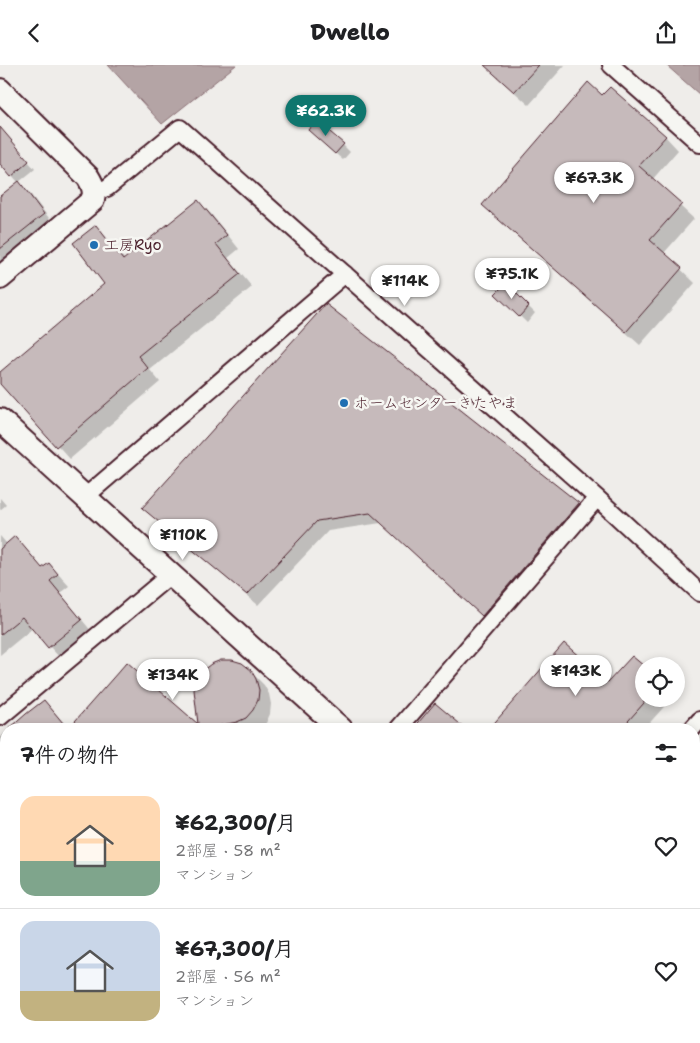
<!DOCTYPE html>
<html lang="ja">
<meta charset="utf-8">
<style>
:root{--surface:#fff;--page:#f6f6f6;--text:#202124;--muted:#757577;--line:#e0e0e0;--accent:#0f766e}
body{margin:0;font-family:"Shantell Sans","Klee One",sans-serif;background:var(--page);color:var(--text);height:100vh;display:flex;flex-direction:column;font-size:19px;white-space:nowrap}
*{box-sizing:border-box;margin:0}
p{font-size:16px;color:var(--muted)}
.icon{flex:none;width:28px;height:28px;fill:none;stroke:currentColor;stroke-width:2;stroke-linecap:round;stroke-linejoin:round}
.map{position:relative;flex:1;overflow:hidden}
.details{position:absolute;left:0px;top:658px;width:700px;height:321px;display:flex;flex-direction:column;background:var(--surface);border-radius:20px 20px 0 0;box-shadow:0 2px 8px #0003}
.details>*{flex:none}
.tools{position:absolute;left:635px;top:592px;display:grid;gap:10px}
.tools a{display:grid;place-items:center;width:50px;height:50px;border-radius:50%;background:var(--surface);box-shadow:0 2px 8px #0003;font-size:25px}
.price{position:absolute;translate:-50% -42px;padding:0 11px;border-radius:18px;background:#fff;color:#222;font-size:16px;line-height:32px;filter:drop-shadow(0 1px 2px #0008)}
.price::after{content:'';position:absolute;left:50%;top:30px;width:15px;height:11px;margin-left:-8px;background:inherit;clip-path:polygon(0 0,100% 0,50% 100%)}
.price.selected{background:var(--accent);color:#fff}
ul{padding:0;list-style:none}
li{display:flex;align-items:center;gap:15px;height:125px;padding:0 20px}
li+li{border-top:1px solid var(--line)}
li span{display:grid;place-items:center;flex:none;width:140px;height:100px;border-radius:15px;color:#555}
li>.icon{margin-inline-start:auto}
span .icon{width:60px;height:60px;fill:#fffc;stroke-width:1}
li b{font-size:21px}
h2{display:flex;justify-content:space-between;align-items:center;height:60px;padding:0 20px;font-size:21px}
header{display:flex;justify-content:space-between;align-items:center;height:65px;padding:0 20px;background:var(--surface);font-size:22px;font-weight:800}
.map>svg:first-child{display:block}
</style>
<header><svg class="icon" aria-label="back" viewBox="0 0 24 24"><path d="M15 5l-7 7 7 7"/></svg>Dwello<svg class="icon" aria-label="share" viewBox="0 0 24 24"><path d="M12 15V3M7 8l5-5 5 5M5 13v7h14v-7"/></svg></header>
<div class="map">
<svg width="700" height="978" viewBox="0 0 700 978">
<rect width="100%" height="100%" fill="#efedea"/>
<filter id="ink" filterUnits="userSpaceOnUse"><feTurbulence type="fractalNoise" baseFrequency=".02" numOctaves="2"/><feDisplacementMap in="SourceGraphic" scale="10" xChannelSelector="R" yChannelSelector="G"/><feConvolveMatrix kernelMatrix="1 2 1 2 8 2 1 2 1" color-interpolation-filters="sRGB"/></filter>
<g filter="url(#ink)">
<path fill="#b4a4a5" stroke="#8a6f74" d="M 108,0 L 236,0 L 162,59 Z
M 666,0 L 700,0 L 700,30 Z"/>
<path fill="#0003" d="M 484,0 L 565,0 L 529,40 Z
M 602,32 L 665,71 L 678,85 L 652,115 L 694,154 L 664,188 L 695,218 L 640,280 L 497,153 Z
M 0,65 L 35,104 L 19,117 L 31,130 L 56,162 L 0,205 L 0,133 L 19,118 L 0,97 Z
M 316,72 L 343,80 L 350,87 L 343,95 Z
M 198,136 L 211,149 L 239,184 L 228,193 L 252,222 L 150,305 L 160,317 L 70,394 L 0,317 L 0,308 L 106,219 L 96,162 L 109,175 L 125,195 Z
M 506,220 L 535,248 L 527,258 L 497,229 Z
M 326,240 L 578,439 L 589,450 L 493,560 L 381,458 L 328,466 L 258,540 L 155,453 Z
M 0,433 L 6,440 L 0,445 Z
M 0,471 L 7,479 L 43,504 L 49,500 L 60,511 L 69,521 L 60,528 L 92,567 L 60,593 L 33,563 L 0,590 Z
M 250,606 L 264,620 L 269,629 L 271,639 L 270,649 L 266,658 L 261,664 L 70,664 L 200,662 Z
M 608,619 L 644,634 L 671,634 L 644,664 L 497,664 Z
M 44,636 L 69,664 L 11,664 Z
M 6,667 L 6,701 L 0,693 L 0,673 Z
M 700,673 L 700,738 L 694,732 L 694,689 L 699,684 L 694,680 Z
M 0,750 L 6,757 L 6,771 L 0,777 Z
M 700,765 L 700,824 L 694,818 L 694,772 Z
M 6,805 L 6,835 L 0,841 L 0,811 Z
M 0,854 L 6,862 L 6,970 L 0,975 Z
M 46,972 L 159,972 L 152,978 L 76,978 L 72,973 L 65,978 L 50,978 Z
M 334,972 L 417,972 L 412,978 L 341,978 Z
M 459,972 L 529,972 L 535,978 L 455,978 Z"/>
<path fill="#c6babb" stroke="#4a1f2b" d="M 484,0 L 539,0 L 514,27 Z
M 588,17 L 602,30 L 610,22 L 666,71 L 639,101 L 682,139 L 650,175 L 682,203 L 626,267 L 482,140 Z
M 316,55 L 344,79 L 335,89 L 308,65 Z
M 0,62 L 29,96 L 11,112 L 0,99 Z
M 19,116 L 44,149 L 0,184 L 0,131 Z
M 198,135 L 227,170 L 216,179 L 240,209 L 138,291 L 148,303 L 56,382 L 0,319 L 0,307 L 104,219 L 73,178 L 96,160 L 123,195 Z
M 506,218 L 529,241 L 519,252 L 495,229 Z
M 326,239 L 579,438 L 482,551 L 370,448 L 317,456 L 247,530 L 142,443 Z
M 15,471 L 42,503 L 49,498 L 58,509 L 50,516 L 82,555 L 48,583 L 22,552 L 0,570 L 0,484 Z
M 564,578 L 608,617 L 632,591 L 644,601 L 644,638 L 621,664 L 489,664 Z
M 221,595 L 232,595 L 242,598 L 251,605 L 256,614 L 259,625 L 258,635 L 253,645 L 246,653 L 237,657 L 203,664 L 68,664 L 127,597 L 198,659 L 194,625 L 197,614 L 203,605 L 211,599 Z
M 44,635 L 68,664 L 9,664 L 26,649 Z
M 435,638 L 466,664 L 413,664 Z"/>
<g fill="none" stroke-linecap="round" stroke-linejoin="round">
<g stroke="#4a1f2b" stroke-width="20">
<path id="street" d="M 611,0 L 700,79
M 94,127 L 107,123 L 180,63 L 597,433 L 700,528
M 85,432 L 345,209
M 0,652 L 170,510
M 398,664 L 597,433
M 692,664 L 700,655"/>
</g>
<g stroke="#4a1f2b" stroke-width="26">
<path id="secondary" d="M 0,25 L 88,112 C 93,120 95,126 93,135 L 0,213
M 0,355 L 341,664
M 0,727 L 6,734
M 210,972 L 216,978
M 684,972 L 690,978
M 166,978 L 173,972"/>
</g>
<use href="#street" stroke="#f6f6f2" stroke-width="16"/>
<use href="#secondary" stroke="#f6f6f2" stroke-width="22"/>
</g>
</g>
<g fill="#1f6fb2" stroke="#f6f6f2" stroke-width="2">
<circle cx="94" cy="180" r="5"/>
<circle cx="344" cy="338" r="5"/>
</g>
<g text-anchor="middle" stroke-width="5" stroke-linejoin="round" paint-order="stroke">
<g font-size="15" fill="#4a1f2b" stroke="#f6f6f2" text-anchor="start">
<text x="104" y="185">工房Ryo</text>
<text x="354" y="343">ホームセンターきたやま</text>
</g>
</g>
</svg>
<div class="tools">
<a><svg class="icon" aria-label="locate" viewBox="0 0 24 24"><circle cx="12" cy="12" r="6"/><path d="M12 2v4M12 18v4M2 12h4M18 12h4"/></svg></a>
</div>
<b class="price selected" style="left:326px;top:72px">¥62.3K</b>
<b class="price" style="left:594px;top:139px">¥67.3K</b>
<b class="price" style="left:512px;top:235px">¥75.1K</b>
<b class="price" style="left:405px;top:242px">¥114K</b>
<b class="price" style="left:183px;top:496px">¥110K</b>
<b class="price" style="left:576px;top:632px">¥143K</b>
<b class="price" style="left:173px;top:636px">¥134K</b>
<section class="details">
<h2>7件の物件<svg class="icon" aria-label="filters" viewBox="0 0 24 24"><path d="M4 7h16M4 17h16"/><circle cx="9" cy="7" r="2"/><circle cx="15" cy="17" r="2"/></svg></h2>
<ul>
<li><span style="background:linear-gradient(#ffd9b3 65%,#7fa58c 0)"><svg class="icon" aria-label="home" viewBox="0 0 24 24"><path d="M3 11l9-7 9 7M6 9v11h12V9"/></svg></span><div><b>¥62,300/月</b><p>2部屋 · 58 m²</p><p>マンション</p></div><svg class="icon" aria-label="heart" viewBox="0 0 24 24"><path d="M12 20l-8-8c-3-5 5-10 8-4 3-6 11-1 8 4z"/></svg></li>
<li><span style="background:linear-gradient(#c9d6e8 70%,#c2b280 0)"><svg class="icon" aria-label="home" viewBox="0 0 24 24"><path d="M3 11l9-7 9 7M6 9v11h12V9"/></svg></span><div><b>¥67,300/月</b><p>2部屋 · 56 m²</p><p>マンション</p></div><svg class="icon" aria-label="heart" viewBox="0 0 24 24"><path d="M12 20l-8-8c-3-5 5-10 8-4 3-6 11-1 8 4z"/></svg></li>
</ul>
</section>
</div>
